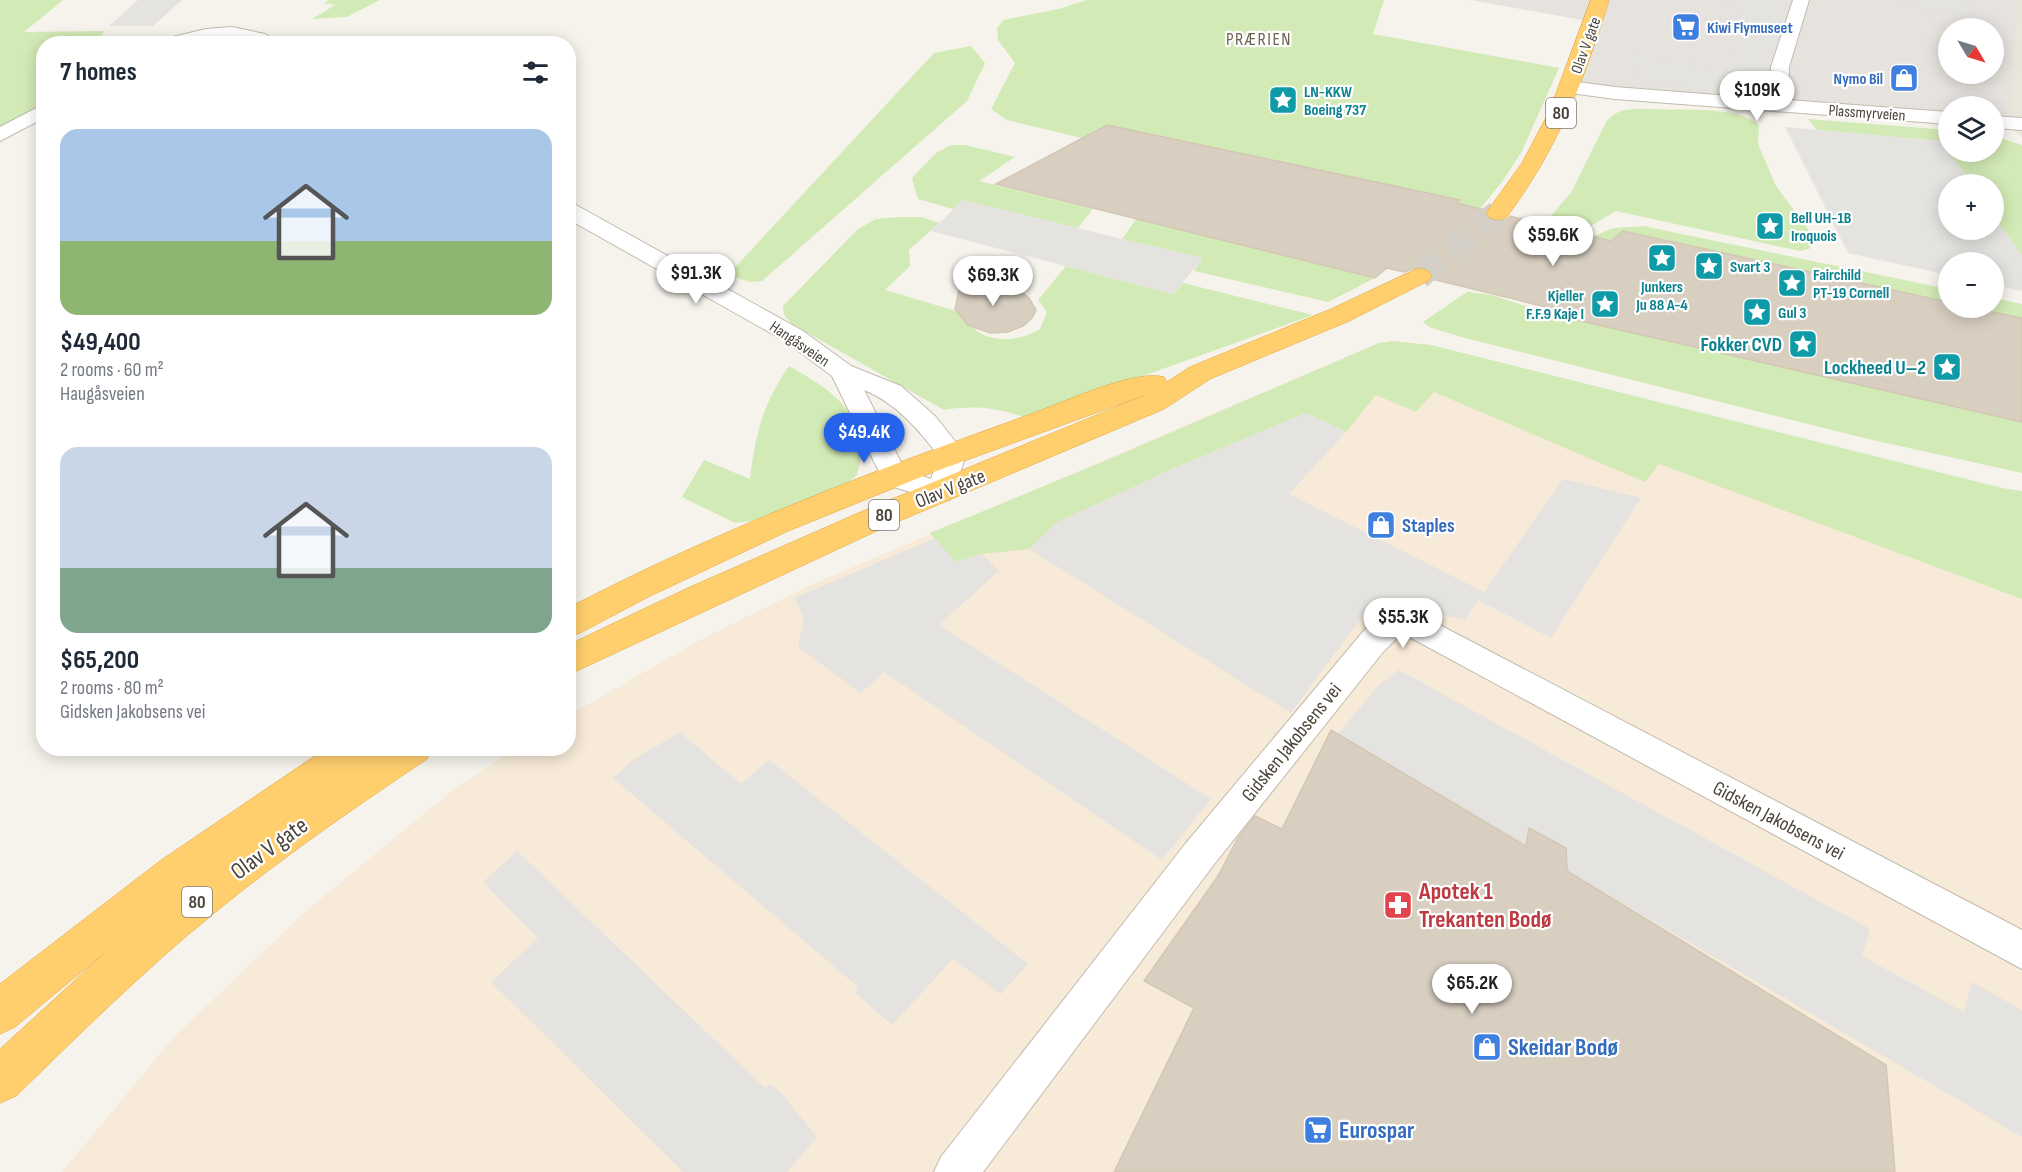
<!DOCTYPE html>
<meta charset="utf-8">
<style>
:root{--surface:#fff;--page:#f2f2f3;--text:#1f2937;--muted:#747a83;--accent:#2563eb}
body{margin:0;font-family:"Sofia Sans Condensed",sans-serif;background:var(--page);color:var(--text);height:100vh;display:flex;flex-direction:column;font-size:22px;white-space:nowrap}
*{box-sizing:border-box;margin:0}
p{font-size:20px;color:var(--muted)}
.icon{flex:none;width:33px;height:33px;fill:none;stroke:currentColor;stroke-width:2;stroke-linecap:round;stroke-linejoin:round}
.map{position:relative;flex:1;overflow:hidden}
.details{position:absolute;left:36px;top:36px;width:540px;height:720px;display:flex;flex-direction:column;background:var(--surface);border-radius:24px;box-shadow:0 3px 15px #0003}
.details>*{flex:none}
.needle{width:39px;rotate:128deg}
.tools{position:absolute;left:1938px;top:18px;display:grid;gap:12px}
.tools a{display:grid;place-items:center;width:66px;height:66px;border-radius:50%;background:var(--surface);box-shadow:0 3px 15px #0003;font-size:30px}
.price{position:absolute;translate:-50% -51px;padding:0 14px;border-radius:21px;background:#fff;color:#222;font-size:20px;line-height:39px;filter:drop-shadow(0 2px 3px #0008)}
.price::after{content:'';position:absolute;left:50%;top:36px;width:18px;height:14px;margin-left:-9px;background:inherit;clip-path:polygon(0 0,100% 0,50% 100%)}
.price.selected{background:var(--accent);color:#fff}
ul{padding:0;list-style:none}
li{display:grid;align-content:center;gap:12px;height:318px;padding:0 24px}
li span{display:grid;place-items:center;height:186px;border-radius:18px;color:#555}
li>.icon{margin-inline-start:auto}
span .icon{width:108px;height:108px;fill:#fffc;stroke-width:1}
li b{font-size:26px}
h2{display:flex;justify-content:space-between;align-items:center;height:72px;padding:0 24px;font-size:26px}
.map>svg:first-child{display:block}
</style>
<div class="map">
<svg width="2022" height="1172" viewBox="0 0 2022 1172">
<rect width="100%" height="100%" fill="#f6f3ec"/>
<path fill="#eae5da" d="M 2017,0 L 2022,0 L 2022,137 L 2006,123 Z"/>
<path fill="#f7ead8" d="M 1379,343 L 1659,463 L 2022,599 L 2022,1172 L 62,1172 L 174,1037 L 305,912 L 455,788 L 517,749 L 568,748 L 569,716 L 576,711 L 702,639 L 811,585 Z"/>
<path fill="#e6e2dd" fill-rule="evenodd" d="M 1471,0 L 2018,0 L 2009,114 L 2006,123 L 1994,122 L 1994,106 L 1948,106 L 1948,118 L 1615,93 L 1570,87 L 1593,22 ZM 1948,28 L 1994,28 L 1994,74 L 1948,74 Z"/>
<path fill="#d2eab5" d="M 0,0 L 63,0 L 24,32 L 104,31 L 99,43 L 44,44 L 43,110 L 0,135 Z
M 329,0 L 380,0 L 347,17 L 312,19 L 335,5 L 324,3 Z
M 1087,0 L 1384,0 L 1373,34 L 1559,68 L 1522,151 L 1504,179 L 1480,209 L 1457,204 L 1461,200 L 1106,125 L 1082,138 L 1007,120 L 991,109 L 1015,63 L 998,40 L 997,29 L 1003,20 L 1059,9 Z
M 971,46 L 985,63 L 967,101 L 762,281 L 749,282 L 728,275 L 934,53 Z
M 1649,109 C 1679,111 1737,105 1759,125 L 1758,144 L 1776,186 L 1810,232 L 1814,243 L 1809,249 L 1800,251 L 1616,211 L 1579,233 L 1544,224 L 1572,191 L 1606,122 C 1618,107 1631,109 1649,109 Z
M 1808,119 L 1948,130 L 1948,152 L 1994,152 L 1994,136 L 2022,145 L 2022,256 L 1994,216 L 1994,184 L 1972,184 L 1941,141 L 1817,130 Z
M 951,145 L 965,145 L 1015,157 L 979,181 L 1093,209 L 1078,228 L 963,200 L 953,209 L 918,199 L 912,178 L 936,153 Z
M 898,217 L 921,217 L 939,223 L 909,250 L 910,266 L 885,290 L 966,314 C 974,345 1018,344 1040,329 L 1047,312 L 1038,300 L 1066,266 L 1173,294 L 1183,283 L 1313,315 L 1026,418 C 998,408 975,405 944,410 L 792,324 L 784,315 L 783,306 L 858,229 L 876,219 Z
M 1136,219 L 1375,278 L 1328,302 L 1194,271 L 1202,258 L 1122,239 Z
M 1643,226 L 1948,289 L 1948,302 L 1624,231 L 1611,241 L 1594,237 C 1615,224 1621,229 1643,226 Z
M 1467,292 L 1492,295 L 1546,313 L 2022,422 L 2022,473 L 1868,439 L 1461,337 L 1429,327 L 1423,322 Z
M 1994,298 L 2022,304 L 2022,318 L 1972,308 L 1994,308 Z
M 1392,341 L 1431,345 L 2002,488 L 2022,491 L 2022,599 L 1659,464 L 1645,482 L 1434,392 L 1416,412 L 1376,395 L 1346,432 L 1306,413 L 1172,469 L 1056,523 L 1029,549 L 982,554 L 955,562 L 930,533 L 1105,461 L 1379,343 Z
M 789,366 C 827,388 846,399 865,440 L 857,475 L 837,491 L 763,520 L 735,523 L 682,497 L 704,460 L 750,479 C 756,431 762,407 789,366 Z"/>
<path fill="#e5e3e0" d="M 138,0 L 182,0 L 153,26 L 109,26 Z
M 1718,0 L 1789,0 L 1763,89 L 1746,93 L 1643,84 L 1624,52 L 1728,71 L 1742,5 Z
M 1880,0 L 1980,0 L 1977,20 Z
M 1785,127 L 1941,141 L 1972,184 L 1948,184 L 1948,230 L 1994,230 L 1994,216 L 2022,256 L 2022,291 L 1994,285 L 1994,262 L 1948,262 L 1948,275 L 1848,253 Z
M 963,200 L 1122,239 L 1203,258 L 1173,294 L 931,231 Z
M 1306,413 L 1346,432 L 1289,494 L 1484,592 L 1563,479 L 1641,498 L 1551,638 L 1478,600 L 1465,620 L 1373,602 L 1291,713 L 1029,549 L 1056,523 L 1172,469 Z
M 935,538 L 955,562 L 982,554 L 999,571 L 939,625 L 1211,799 L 1162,860 L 884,672 L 861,693 L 798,647 L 804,617 L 794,598 Z
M 1399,670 L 1870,929 L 1862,956 L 1964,1012 L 1972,982 L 2022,1010 L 2022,1137 L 1336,736 L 1379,685 Z
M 680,732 L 741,784 L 769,760 L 1028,964 L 1001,994 L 953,959 L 892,1025 L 854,992 L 858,987 L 613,778 L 633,760 Z
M 517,851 L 765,1088 L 770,1084 L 783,1095 L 817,1137 L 787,1172 L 683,1172 L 491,982 L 538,938 L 483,882 Z"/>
<path fill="#d8cfc1" stroke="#d3c7b4" stroke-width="1.5" d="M 1107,125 L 1460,200 L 1457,203 L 1485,210 L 1484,213 L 1488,219 L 1497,222 L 1507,220 L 1510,216 L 1611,241 L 1623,231 L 1948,302 L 1948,308 L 1972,308 L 2022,318 L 2022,422 L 1546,313 L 1550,308 L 1432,279 L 1434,276 L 1430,270 L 1420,266 L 1404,272 L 1387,268 L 1375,278 L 996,184 Z
M 962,277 L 1024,294 L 1029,298 L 1036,310 L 1032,318 L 1023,326 L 1008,332 L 990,333 L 968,325 L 955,309 Z
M 1331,730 L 1526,846 L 1529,828 L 1566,848 L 1567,871 L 1886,1065 L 1895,1172 L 1114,1172 L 1194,1008 L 1144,981 L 1218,876 L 1238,838 L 1255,816 L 1282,829 Z"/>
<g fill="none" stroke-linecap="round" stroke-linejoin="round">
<path stroke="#d4d0c8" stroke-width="26" stroke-dasharray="26 13" stroke-linecap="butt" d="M 1419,276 L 1498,213"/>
<g stroke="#c2bbae" stroke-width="2">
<path id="street" d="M 1793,0 L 1809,0 L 1789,67 L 1788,100 L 1948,112 L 1948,124 L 1615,99 L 1570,93 L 1563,91 L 1561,87 L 1563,83 L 1570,81 L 1615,87 L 1769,99 L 1771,67 Z
M 232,27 L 265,34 L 280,44 L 257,44 L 244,39 L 219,38 L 185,44 L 158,44 L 160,40 L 206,29 Z
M 44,104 L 44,118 L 0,141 L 0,127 Z
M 1994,116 L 2022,118 L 2022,130 L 1994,128 Z
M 568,204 L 576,205 L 803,331 L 851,366 L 901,386 L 935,416 L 966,455 L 951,499 L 941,502 L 885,484 L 832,376 L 785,341 L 568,219 ZM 864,390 C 896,403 918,429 939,456 L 931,479 L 905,470 Z
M 1404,608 L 1415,612 L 2022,930 L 2022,969 L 1402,633 L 1383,652 L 1212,867 L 983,1172 L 934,1172 L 941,1157 L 1186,843 L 1361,634 L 1377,617 Z"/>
</g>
<g stroke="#e0a43c" stroke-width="1">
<path id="highway" d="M 1591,0 L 1609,0 C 1583,83 1558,148 1506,218 L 1498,220 L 1490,218 L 1486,213 L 1522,163 L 1549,112 Z
M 1419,268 L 1428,271 L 1432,276 L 1428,281 L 1349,321 L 1210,379 L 1164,409 L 885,527 L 568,675 L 568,645 L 688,588 L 863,511 L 1150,393 L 931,473 L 788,531 L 648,597 L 580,633 L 568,637 L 568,608 C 718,530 875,470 1034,413 C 1064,402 1135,369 1164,377 L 1167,382 L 1190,367 L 1331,309 Z
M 327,748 L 376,748 L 373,754 L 383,748 L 432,748 L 427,759 C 354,808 281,858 213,914 C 144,970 80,1034 16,1096 L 0,1103 L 0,1049 L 109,949 L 15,1027 L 0,1034 L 0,984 L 160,861 Z"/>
</g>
<use href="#street" fill="#fff" fill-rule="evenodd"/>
<use href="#highway" fill="#ffcf6e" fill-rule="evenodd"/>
</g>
<defs>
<g id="supermarket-square" transform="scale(1.5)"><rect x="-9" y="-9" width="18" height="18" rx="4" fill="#3f7fe0" stroke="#fff"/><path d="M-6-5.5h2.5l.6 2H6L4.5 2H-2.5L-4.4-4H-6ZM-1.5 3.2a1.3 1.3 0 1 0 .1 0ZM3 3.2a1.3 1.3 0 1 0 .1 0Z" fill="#fff"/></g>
<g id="shop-square" transform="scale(1.5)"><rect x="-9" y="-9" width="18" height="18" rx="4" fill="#3f7fe0" stroke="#fff"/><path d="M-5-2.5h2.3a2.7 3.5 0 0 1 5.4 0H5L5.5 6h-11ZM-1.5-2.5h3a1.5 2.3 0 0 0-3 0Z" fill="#fff"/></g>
<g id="sight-square" transform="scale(1.5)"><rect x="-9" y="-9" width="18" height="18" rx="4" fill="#0f9aa8" stroke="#fff"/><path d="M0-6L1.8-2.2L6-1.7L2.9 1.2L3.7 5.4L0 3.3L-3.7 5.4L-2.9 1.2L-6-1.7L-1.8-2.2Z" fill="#fff"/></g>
<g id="pharmacy-square" transform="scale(1.5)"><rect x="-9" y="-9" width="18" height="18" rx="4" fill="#e0444e" stroke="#fff"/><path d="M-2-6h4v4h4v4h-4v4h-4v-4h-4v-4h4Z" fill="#fff"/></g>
</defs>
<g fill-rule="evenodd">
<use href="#supermarket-square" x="1686" y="27"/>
<use href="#shop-square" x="1904" y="78"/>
<use href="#sight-square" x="1283" y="100"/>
<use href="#sight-square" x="1770" y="226"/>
<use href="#sight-square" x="1662" y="258"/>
<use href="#sight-square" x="1709" y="266"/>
<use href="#sight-square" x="1792" y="283"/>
<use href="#sight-square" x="1605" y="304"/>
<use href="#sight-square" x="1757" y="312"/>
<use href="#sight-square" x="1803" y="344"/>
<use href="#sight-square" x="1947" y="367"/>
<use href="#shop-square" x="1381" y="525"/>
<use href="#pharmacy-square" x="1398" y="905"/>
<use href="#shop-square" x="1487" y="1047"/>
<use href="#supermarket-square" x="1318" y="1130"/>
</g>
<g text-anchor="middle" stroke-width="4.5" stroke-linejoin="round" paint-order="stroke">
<g font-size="16" font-weight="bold" fill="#366cbe" stroke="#fff" text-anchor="start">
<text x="1707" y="33">Kiwi Flymuseet</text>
<text x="1883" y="84" text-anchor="end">Nymo Bil</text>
</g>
<g font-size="16" fill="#4b4439" stroke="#fff">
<text transform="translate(1585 45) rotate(-70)" y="6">Olav V gate</text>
<text transform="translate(1867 112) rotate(4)" y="6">Plassmyrveien</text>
<text transform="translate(800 343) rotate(34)" y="6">Hangåsveien</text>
</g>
<g font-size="16" font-weight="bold" fill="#0d838f" stroke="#fff" text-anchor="start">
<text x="1304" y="97">LN-KKW<tspan x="1304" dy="18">Boeing 737</tspan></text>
<text x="1791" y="223">Bell UH-1B<tspan x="1791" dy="18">Iroquois</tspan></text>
<text x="1730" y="272">Svart 3</text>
<text x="1813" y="280">Fairchild<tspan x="1813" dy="18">PT-19 Cornell</tspan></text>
<text x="1662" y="292" text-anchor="middle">Junkers<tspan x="1662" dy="18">Ju 88 A-4</tspan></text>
<text x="1584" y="301" text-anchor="end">Kjeller<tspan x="1584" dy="18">F.F.9 Kaje I</tspan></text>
<text x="1778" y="318">Gul 3</text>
</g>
<g font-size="18" letter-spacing="1.5" fill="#6e6250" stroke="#fff">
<text x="1259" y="45">PRÆRIEN</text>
</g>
<g fill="#fff" stroke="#817c74" stroke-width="1.5">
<rect x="1546" y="98" width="30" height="30" rx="4.5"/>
<rect x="869" y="500" width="30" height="30" rx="4.5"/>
<rect x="182" y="887" width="30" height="30" rx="4.5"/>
</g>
<g font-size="18" font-weight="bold" fill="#4b4439">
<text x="1561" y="119">80</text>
<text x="884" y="521">80</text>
<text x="197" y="908">80</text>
</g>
<g font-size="20" font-weight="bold" fill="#0d838f" stroke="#fff" text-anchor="end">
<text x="1782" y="351">Fokker CVD</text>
<text x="1926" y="374">Lockheed U–2</text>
</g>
<g font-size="20" fill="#4b4439" stroke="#fff">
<text transform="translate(950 488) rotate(-22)" y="7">Olav V gate</text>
<text transform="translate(1291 742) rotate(-51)" y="7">Gidsken Jakobsens vei</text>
<text transform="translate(1779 820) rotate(28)" y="7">Gidsken Jakobsens vei</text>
</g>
<g font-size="20" font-weight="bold" fill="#366cbe" stroke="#fff" text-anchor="start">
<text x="1402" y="532">Staples</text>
</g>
<g font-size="24" fill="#4b4439" stroke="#fff">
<text transform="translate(269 848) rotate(-36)" y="8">Olav V gate</text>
</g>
<g font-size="24" font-weight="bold" fill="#be3a42" stroke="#fff" text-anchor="start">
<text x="1419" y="899">Apotek 1<tspan x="1419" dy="28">Trekanten Bodø</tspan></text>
</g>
<g font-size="24" font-weight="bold" fill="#366cbe" stroke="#fff" text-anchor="start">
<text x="1508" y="1055">Skeidar Bodø</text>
<text x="1339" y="1138">Eurospar</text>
</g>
</g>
</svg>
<div class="tools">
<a><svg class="needle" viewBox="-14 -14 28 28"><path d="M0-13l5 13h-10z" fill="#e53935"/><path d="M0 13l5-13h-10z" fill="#747a83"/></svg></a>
<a><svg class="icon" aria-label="layers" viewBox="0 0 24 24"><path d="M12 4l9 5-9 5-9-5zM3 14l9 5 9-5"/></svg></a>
<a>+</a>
<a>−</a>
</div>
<b class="price" style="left:1757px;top:122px">$109K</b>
<b class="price" style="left:1553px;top:267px">$59.6K</b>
<b class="price" style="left:696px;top:305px">$91.3K</b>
<b class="price" style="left:993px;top:307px">$69.3K</b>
<b class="price selected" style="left:864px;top:464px">$49.4K</b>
<b class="price" style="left:1403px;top:649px">$55.3K</b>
<b class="price" style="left:1472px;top:1015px">$65.2K</b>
<section class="details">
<h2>7 homes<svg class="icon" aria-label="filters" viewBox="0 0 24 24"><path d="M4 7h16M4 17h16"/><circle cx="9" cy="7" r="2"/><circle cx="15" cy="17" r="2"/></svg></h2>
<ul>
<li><span style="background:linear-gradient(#a9c7e8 60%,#8fb573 0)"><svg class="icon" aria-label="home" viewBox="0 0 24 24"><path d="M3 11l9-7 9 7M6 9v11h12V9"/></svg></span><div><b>$49,400</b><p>2 rooms · 60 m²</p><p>Haugåsveien</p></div></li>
<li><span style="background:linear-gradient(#c9d6e8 65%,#7fa58c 0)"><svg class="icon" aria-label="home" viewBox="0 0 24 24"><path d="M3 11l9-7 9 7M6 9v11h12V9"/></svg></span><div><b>$65,200</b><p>2 rooms · 80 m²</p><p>Gidsken Jakobsens vei</p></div></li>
</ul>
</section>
</div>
